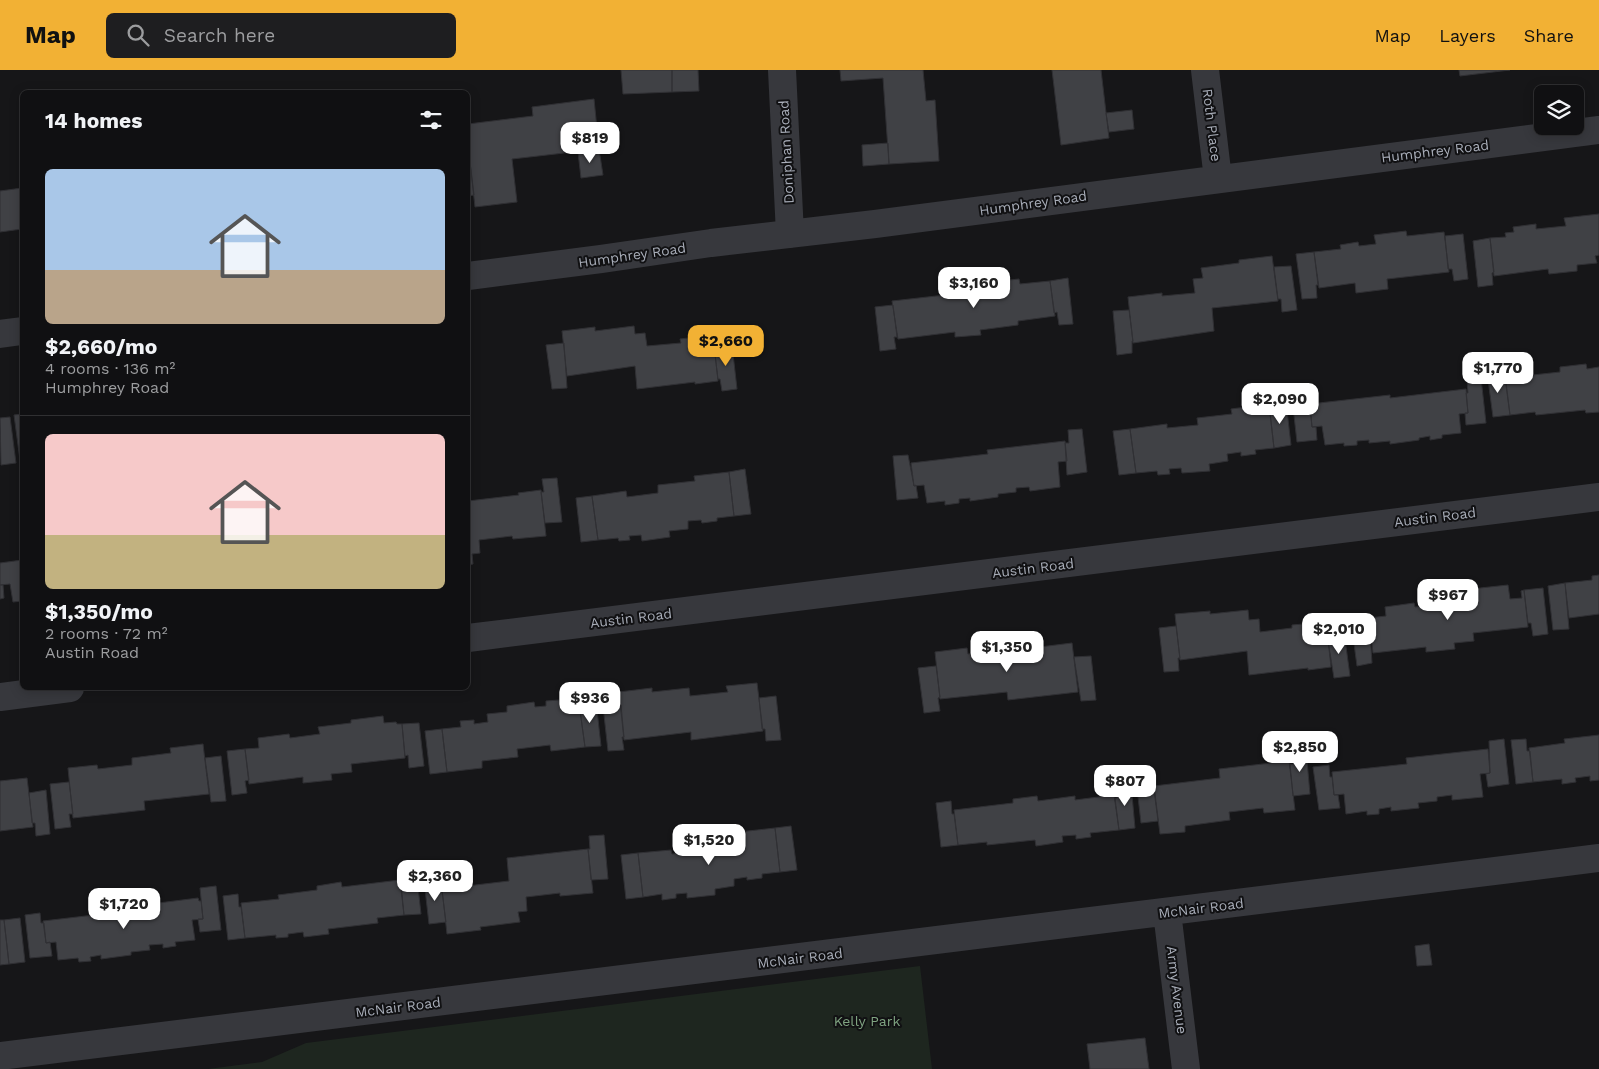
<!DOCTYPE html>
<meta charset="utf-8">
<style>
:root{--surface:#101012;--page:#1e1e20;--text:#f1f3f6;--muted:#9c9d9f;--line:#303032;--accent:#f2b134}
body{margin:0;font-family:"Work Sans",sans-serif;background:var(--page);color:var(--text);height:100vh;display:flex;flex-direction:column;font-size:19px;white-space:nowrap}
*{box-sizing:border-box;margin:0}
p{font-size:16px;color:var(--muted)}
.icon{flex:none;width:28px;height:28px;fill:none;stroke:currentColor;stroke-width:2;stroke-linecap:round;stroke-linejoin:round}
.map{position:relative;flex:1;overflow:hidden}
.side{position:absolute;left:20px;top:20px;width:450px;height:600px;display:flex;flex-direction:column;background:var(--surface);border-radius:8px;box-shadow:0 2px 12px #0003,0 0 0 1px var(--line)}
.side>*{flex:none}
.fabs{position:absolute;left:1534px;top:15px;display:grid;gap:10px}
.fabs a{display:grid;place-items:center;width:50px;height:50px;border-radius:8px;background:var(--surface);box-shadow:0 2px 12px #0003,0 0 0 1px var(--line);font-size:25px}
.price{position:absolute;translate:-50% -42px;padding:0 11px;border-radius:10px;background:#fff;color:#222;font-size:16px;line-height:32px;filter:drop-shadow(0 1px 2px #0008)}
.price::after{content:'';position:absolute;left:50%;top:30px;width:15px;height:11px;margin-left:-8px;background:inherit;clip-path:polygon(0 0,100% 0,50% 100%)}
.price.active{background:var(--accent);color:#111}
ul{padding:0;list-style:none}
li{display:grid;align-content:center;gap:10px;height:265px;padding:0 25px}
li+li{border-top:1px solid var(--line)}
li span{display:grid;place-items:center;height:155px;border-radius:8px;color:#555}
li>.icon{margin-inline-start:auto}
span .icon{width:90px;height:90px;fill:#fffc;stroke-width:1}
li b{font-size:21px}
h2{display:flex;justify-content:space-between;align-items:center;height:60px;padding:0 25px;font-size:21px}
header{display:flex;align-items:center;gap:30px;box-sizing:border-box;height:70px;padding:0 25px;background:var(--accent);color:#111}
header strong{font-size:24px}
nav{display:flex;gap:28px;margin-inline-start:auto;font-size:18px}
.search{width:350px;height:45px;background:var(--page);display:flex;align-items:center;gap:12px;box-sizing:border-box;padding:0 18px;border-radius:8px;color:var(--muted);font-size:19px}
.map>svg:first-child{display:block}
</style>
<header>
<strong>Map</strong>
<div class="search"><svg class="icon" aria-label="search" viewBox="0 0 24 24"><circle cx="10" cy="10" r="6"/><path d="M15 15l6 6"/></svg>Search here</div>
<nav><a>Map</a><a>Layers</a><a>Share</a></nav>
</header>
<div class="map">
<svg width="1599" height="999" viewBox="0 0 1599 999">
<rect width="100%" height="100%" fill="#161618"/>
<path fill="#1e261f" d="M 920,896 L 932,999 L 208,999 L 262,992 L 306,973 Z"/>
<path fill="#404145" stroke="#303034" d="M 621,0 L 672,0 L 672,22 L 623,24 Z
M 672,0 L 698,0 L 699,21 L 672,22 Z
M 840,0 L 923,0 L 926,31 L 935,30 L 939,91 L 889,94 L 883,8 L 841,11 Z
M 1052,0 L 1101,0 L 1109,68 L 1061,75 Z
M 1459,0 L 1510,0 L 1460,6 Z
M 594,29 L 599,79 L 512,89 L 517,132 L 475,137 L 470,92 L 468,92 L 468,54 L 533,46 L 532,37 Z
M 1132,40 L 1134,59 L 1109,62 L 1106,43 Z
M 888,73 L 889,94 L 863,96 L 862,75 Z
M 599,79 L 603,105 L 581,108 L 578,82 Z
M 468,92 L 470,92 L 474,125 L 468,126 Z
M 22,118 L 22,159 L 0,162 L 0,121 Z
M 1599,144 L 1599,185 L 1595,186 L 1597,193 L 1577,195 L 1577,201 L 1549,204 L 1548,199 L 1494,206 L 1490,168 L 1506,167 L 1505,163 L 1514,162 L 1513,157 L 1536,154 L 1536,159 L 1566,156 L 1564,148 Z
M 1406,161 L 1407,166 L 1444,162 L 1449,202 L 1387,209 L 1388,219 L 1356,223 L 1355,213 L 1319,218 L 1314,182 L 1341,179 L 1340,175 L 1358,172 L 1359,176 L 1376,174 L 1374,165 Z
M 1463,164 L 1468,209 L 1454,211 L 1452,199 L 1448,199 L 1445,166 Z
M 1490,168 L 1494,202 L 1492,203 L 1493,215 L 1478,217 L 1473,171 Z
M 1314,182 L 1318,215 L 1316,215 L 1317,228 L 1302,229 L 1296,184 Z
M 1272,186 L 1278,231 L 1212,238 L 1214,261 L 1133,273 L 1128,227 L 1162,223 L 1162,226 L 1195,223 L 1193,209 L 1203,208 L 1201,198 L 1239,193 L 1239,190 Z
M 1291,196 L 1297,240 L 1282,242 L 1281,229 L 1278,229 L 1274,197 Z
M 1068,208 L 1073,254 L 1059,255 L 1057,242 L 1054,243 L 1050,211 Z
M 1019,209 L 1020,214 L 1050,211 L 1055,246 L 1018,251 L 1018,255 L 980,260 L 981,265 L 955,267 L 955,262 L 898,269 L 892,231 L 963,223 L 962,215 Z
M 893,235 L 897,267 L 894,267 L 896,279 L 880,281 L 875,237 Z
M 1129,240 L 1133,271 L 1132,271 L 1132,283 L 1117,285 L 1113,241 Z
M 634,256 L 635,264 L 645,263 L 647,276 L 681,273 L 680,269 L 713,265 L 718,311 L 695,314 L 695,312 L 637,319 L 635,296 L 567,306 L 562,261 L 595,257 L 595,261 Z
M 564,273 L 567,318 L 552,319 L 546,275 Z
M 732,275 L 737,319 L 722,321 L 720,309 L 718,309 L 714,277 Z
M 1586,294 L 1587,299 L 1599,297 L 1599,342 L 1586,343 L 1585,340 L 1536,345 L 1535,342 L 1510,345 L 1505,308 L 1560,302 L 1560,297 Z
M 1502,300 L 1503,313 L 1506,312 L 1510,345 L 1493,347 L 1487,302 Z
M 1481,308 L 1486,353 L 1466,355 L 1465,343 L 1468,343 L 1466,323 L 1468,323 L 1467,310 Z
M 1466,319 L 1468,343 L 1459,344 L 1461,363 L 1442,365 L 1442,368 L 1430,370 L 1430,366 L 1419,368 L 1419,370 L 1390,374 L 1390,371 L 1369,373 L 1369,370 L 1357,371 L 1357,375 L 1344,376 L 1344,373 L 1325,375 L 1322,356 L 1312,357 L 1310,334 L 1390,325 L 1390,328 Z
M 1306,326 L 1308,339 L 1310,338 L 1312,357 L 1316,357 L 1317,370 L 1297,372 L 1292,328 Z
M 1286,332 L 1291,375 L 1274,378 L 1269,334 Z
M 1269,334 L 1274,378 L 1255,380 L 1256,384 L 1241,386 L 1241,382 L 1227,384 L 1228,391 L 1209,394 L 1210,401 L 1182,403 L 1181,398 L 1169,399 L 1170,404 L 1158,405 L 1157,401 L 1136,403 L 1130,359 L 1167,354 L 1167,358 L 1198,355 L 1197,348 L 1232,344 L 1231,339 Z
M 22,344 L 22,389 L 20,390 L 14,345 Z
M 10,347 L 16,393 L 1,395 L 0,348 Z
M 1082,359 L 1087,402 L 1067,405 L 1065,373 L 1069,373 L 1068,360 Z
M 1130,359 L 1136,403 L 1119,405 L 1113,361 Z
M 1065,371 L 1067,391 L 1058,392 L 1060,417 L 1030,421 L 1029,417 L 1016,418 L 1016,422 L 998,424 L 998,427 L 970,431 L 970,428 L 959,429 L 959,433 L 945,435 L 945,431 L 927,433 L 924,415 L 914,416 L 911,393 L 988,384 L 987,380 Z
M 908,385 L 914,416 L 916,415 L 918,428 L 897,430 L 893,386 Z
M 745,399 L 751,444 L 734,446 L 729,402 Z
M 729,402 L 734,446 L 717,448 L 717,451 L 702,453 L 701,450 L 688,451 L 688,459 L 669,461 L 670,467 L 642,471 L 641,465 L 629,466 L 630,470 L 619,471 L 618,468 L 598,470 L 592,426 L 626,421 L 627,427 L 658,423 L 658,415 L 695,411 L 694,406 Z
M 557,408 L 562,452 L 545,453 L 541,422 L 544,422 L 542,409 Z
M 541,420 L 546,466 L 513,469 L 512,466 L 479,470 L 480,483 L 472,484 L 473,494 L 468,495 L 468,431 L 519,425 L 518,423 Z
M 592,426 L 598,470 L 581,472 L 576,428 Z
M 22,490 L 22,531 L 13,532 L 10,514 L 0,515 L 0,493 Z
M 1599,505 L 1599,544 L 1569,548 L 1565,513 L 1592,510 L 1592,506 Z
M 1565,513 L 1569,559 L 1553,560 L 1548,516 Z
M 0,515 L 3,515 L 4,528 L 0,529 Z
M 1508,515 L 1510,529 L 1522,528 L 1521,521 L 1524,520 L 1528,557 L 1473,563 L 1474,571 L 1454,573 L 1455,579 L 1426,582 L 1426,577 L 1373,583 L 1369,548 L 1386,546 L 1385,537 L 1414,533 L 1415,537 L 1444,534 L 1443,526 L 1471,522 L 1471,519 Z
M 1543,518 L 1548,564 L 1533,566 L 1531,553 L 1528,553 L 1524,520 Z
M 1248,540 L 1249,550 L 1259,549 L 1260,562 L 1292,558 L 1292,555 L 1326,552 L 1331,597 L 1308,600 L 1308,598 L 1249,605 L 1247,581 L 1180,590 L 1175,544 L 1210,541 L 1210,544 Z
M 1369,548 L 1372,593 L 1357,596 L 1351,551 Z
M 1176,556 L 1180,588 L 1178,588 L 1179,601 L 1164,602 L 1159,558 Z
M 1344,562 L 1350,606 L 1334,608 L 1327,564 Z
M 1072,573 L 1078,622 L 1008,630 L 1007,622 L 940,629 L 935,582 L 967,578 L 968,584 L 1007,579 L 1007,587 L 1040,583 L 1040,577 Z
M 1091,586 L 1096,630 L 1081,631 L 1074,587 Z
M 936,596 L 940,627 L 938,628 L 940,641 L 924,643 L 918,598 Z
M 757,613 L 763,661 L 691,670 L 691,662 L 624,670 L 619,622 L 652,618 L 652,622 L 689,618 L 690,626 L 728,622 L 726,616 Z
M 776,626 L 781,670 L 766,671 L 765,659 L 762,659 L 759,628 Z
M 559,630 L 560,635 L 579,633 L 585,677 L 551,681 L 550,675 L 517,679 L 518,687 L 482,691 L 482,698 L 447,702 L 442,659 L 461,657 L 460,651 L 474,650 L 474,654 L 488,652 L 487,644 L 507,642 L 507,636 L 534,632 L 535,637 L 546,636 L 546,631 Z
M 596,631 L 601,676 L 585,677 L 579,633 Z
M 621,635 L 624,667 L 622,667 L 624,680 L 608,681 L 603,636 Z
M 383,646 L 384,653 L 396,652 L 397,654 L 402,654 L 405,688 L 351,694 L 352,702 L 331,704 L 332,710 L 303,713 L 303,707 L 249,714 L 245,679 L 259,678 L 258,668 L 289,664 L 290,668 L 320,664 L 318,657 L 351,653 L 351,650 Z
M 419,653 L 424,696 L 409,698 L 408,685 L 405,686 L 402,654 Z
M 442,659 L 447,702 L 430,704 L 425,661 Z
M 1599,665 L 1599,710 L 1590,711 L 1590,706 L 1575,708 L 1576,712 L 1562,714 L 1562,709 L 1533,712 L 1529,678 L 1565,673 L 1564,669 Z
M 1504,669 L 1509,714 L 1488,717 L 1486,704 L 1490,703 L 1489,671 Z
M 1526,669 L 1527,681 L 1530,681 L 1533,712 L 1516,714 L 1511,670 Z
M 203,674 L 209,724 L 144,731 L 145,740 L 73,748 L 68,698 L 97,695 L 98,699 L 132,695 L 132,688 L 171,683 L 170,678 Z
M 245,679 L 249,710 L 245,711 L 247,723 L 232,725 L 227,681 Z
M 1488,679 L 1490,703 L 1480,704 L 1483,727 L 1452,730 L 1452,725 L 1437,727 L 1437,731 L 1418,733 L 1419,738 L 1391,741 L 1391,737 L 1379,739 L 1379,744 L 1367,745 L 1367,741 L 1346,744 L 1344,724 L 1334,725 L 1332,702 L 1407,694 L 1406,688 Z
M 1306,680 L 1310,724 L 1293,726 L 1290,694 L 1293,694 L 1291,681 Z
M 221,686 L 226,731 L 211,732 L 205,688 Z
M 1289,691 L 1295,740 L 1264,743 L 1263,738 L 1229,742 L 1230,750 L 1185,756 L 1185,762 L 1160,764 L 1154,716 L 1220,708 L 1219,699 Z
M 1329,695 L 1330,707 L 1332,707 L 1334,725 L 1338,725 L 1340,738 L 1319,740 L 1313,697 Z
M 27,708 L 33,757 L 0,761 L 0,711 Z
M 1151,708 L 1152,720 L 1154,720 L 1158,751 L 1141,753 L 1136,709 Z
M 69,712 L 73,744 L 69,744 L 71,757 L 55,759 L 50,714 Z
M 1131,714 L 1135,758 L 1119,760 L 1115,728 L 1117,728 L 1116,715 Z
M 46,720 L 50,764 L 36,766 L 35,753 L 32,753 L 29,723 Z
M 1114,725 L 1119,760 L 1090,763 L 1091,767 L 1076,769 L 1076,765 L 1062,766 L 1063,772 L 1036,776 L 1035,770 L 987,775 L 987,772 L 958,775 L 954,740 L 1013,733 L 1013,729 L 1037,726 L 1038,731 L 1075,726 L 1075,730 Z
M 951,731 L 952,744 L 954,744 L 958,775 L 941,777 L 936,733 Z
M 791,756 L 797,800 L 780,802 L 775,758 Z
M 775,758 L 780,802 L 762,804 L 762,808 L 747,810 L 747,807 L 734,809 L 734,816 L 715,819 L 715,825 L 687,828 L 687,823 L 676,824 L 676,828 L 662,830 L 662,824 L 643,827 L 638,783 L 671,780 L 672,784 L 705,780 L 704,773 L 740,769 L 739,762 Z
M 604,765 L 608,809 L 591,810 L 588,779 L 590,779 L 589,766 Z
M 588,779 L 593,823 L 560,826 L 560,823 L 526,827 L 527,841 L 518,842 L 520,852 L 480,857 L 481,860 L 447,864 L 442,819 L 509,811 L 507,788 Z
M 638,783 L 643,827 L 626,829 L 621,785 Z
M 416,799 L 421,844 L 404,845 L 401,814 L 403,814 L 402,801 Z
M 439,809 L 440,821 L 442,821 L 446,852 L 429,854 L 424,810 Z
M 400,810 L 404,845 L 377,848 L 378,853 L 328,859 L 329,864 L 304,867 L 303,862 L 288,864 L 288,867 L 276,868 L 276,865 L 245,868 L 241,833 L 279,829 L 278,825 L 317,820 L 317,816 L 341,812 L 342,817 Z
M 216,816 L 221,860 L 200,862 L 198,849 L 203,849 L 200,818 Z
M 238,824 L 239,837 L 241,837 L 245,868 L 228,870 L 223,826 Z
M 198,828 L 199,831 L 201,831 L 203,849 L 192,850 L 195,870 L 175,872 L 176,876 L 163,878 L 163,874 L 149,875 L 150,880 L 131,882 L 131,885 L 101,889 L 101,885 L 90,887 L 91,891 L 79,892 L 78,888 L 58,890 L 56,872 L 46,873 L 43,851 L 120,842 L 119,838 Z
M 40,843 L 41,853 L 44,853 L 46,873 L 50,872 L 52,886 L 30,888 L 25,845 Z
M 20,848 L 25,892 L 9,894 L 4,850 Z
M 0,850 L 4,850 L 9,894 L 0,895 Z
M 1429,874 L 1432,895 L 1417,896 L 1415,876 Z
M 1145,968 L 1149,999 L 1090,999 L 1087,974 Z"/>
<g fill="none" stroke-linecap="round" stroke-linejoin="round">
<path stroke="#37383d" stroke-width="28" d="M 782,0 L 790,164
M 1205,0 L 1218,109
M 468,206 L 601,189 L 711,173 L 875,154 L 1599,60
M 0,264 L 22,261
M 468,568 L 1599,427
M 0,627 L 70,618
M 1167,842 L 1186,999
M 0,986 L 1599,788"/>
</g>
<g text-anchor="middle" stroke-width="4" stroke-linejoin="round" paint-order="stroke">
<g font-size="14" fill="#a8adb8" stroke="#111113">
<text transform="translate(1212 55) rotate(83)" y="5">Roth Place</text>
<text transform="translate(1435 81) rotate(-7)" y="5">Humphrey Road</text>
<text transform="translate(786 82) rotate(-93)" y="5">Doniphan Road</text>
<text transform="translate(1033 133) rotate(-8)" y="5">Humphrey Road</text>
<text transform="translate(632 185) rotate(-8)" y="5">Humphrey Road</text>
<text transform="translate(1435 447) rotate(-7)" y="5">Austin Road</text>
<text transform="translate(1033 498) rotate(-7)" y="5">Austin Road</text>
<text transform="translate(631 548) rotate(-7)" y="5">Austin Road</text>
<text transform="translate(1201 838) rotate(-7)" y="5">McNair Road</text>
<text transform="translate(800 888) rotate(-7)" y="5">McNair Road</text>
<text transform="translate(1177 920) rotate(83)" y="5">Army Avenue</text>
<text transform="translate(398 937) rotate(-7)" y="5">McNair Road</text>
</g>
<g font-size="14" fill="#7fa381" stroke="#111113">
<text x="867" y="956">Kelly Park</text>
</g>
</g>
</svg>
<div class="fabs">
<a><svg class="icon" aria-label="layers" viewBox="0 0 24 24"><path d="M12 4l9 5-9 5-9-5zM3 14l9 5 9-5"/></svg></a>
</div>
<b class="price" style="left:590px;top:94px">$819</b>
<b class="price" style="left:974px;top:239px">$3,160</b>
<b class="price active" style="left:726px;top:297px">$2,660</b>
<b class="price" style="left:1498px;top:324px">$1,770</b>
<b class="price" style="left:1280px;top:355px">$2,090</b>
<b class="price" style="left:1448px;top:551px">$967</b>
<b class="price" style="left:1339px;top:585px">$2,010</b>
<b class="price" style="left:1007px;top:603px">$1,350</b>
<b class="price" style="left:590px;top:654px">$936</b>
<b class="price" style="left:1300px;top:703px">$2,850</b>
<b class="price" style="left:1125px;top:737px">$807</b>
<b class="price" style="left:709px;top:796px">$1,520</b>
<b class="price" style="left:435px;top:832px">$2,360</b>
<b class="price" style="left:124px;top:860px">$1,720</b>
<section class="side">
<h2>14 homes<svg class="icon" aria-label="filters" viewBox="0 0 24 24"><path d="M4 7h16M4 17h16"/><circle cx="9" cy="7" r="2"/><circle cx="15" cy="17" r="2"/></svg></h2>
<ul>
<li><span style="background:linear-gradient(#a9c7e8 65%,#b9a48a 0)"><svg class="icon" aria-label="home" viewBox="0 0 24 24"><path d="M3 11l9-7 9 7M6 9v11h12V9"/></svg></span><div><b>$2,660/mo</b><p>4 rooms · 136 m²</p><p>Humphrey Road</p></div></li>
<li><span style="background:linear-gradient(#f6c9c9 65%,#c2b280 0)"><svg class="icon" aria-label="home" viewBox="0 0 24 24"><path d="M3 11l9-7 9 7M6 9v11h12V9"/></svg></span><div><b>$1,350/mo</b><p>2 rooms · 72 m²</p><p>Austin Road</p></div></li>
</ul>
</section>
</div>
